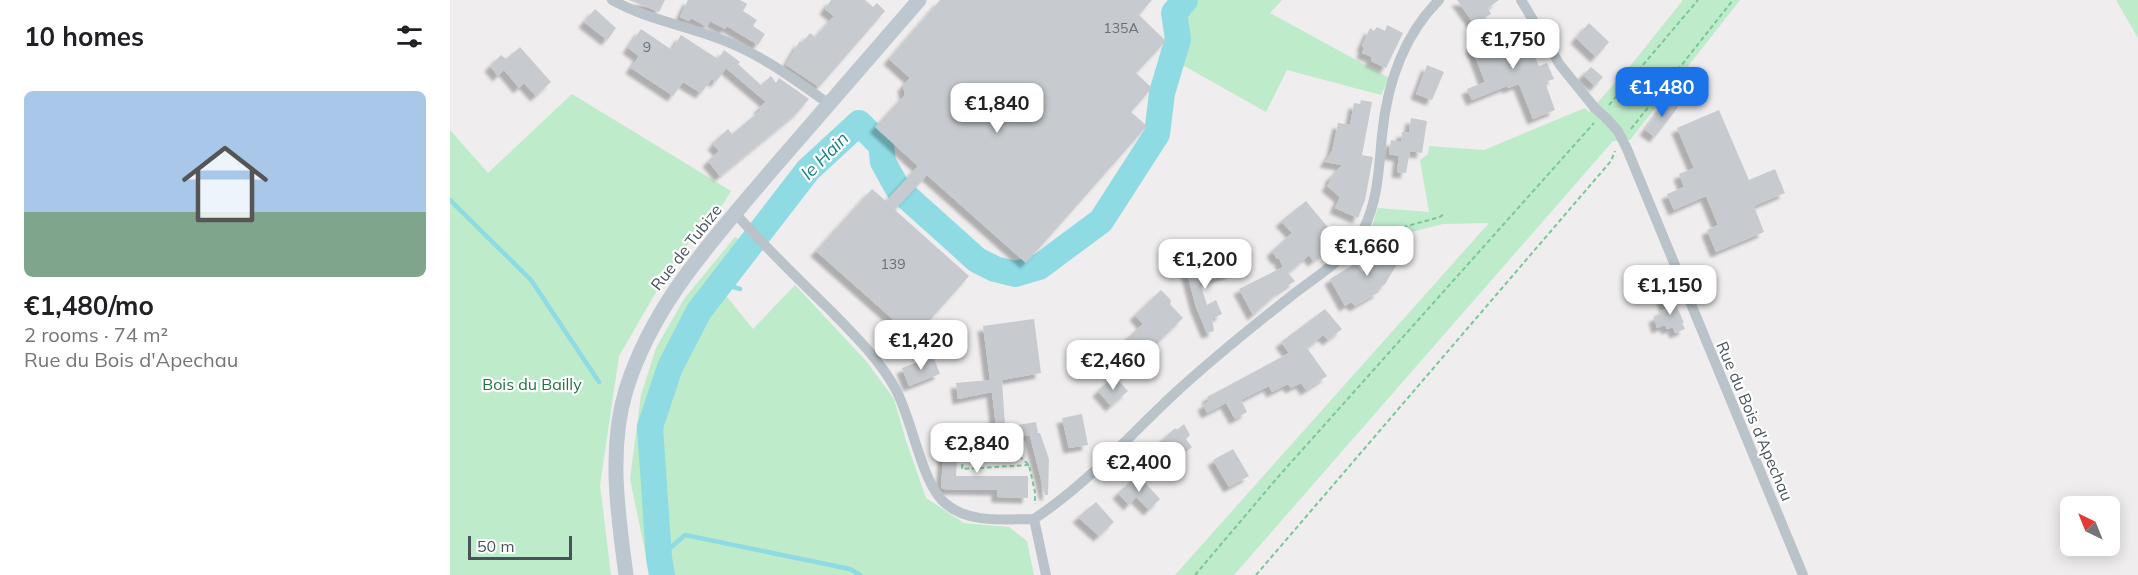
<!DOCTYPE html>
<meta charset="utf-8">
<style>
:root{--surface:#fff;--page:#f6f6f6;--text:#202124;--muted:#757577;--line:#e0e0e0;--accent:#1a73e8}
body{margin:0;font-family:Mulish,sans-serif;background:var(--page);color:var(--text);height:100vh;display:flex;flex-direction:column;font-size:22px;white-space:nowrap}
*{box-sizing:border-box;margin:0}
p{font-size:20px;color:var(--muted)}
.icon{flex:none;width:33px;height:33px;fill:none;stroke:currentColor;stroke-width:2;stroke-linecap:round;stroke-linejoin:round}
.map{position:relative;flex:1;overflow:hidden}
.sheet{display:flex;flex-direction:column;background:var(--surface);width:450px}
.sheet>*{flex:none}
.needle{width:39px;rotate:317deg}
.tools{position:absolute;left:1610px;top:496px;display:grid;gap:12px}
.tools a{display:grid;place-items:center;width:60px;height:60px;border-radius:9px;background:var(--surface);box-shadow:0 3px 15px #0003;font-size:30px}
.scale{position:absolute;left:18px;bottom:15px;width:104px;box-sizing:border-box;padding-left:6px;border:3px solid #475259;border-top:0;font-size:16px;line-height:21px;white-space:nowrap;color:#475259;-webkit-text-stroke:4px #fff;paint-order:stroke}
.price{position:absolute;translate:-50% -51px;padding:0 14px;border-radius:12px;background:#fff;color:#222;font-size:20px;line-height:39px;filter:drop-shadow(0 2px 3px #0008)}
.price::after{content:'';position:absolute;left:50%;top:36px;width:18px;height:14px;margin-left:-9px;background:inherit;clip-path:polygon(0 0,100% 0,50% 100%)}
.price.active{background:var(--accent);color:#fff}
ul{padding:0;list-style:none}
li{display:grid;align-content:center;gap:12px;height:318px;padding:0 24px}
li+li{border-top:2px solid var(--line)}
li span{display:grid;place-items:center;height:186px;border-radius:9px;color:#555}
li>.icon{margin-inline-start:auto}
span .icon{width:108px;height:108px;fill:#fffc;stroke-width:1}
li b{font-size:26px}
h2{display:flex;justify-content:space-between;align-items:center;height:72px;padding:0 24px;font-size:26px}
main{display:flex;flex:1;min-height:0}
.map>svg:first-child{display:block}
</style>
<main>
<section class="sheet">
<h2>10 homes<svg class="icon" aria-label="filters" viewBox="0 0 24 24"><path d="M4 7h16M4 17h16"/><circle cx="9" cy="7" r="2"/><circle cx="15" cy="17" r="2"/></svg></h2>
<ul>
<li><span style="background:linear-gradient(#a9c7e8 65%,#7fa58c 0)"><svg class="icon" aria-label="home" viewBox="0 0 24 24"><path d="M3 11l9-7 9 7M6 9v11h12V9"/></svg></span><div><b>€1,480/mo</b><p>2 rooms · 74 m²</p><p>Rue du Bois d'Apechau</p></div></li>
</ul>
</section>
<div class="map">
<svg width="1688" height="575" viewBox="0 0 1688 575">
<defs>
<filter id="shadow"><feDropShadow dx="-5.5" dy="5.5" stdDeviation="1.5" flood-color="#0004"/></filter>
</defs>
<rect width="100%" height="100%" fill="#efeded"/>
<path fill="#beebca" d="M 747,0 L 832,0 L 820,13 L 939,78 L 931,95 L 837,70 L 816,112 L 729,63 L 735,44 L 735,13 Z
M 1233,0 L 1290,0 L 1180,140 L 1163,141 L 784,575 L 725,575 L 1039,223 L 993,224 L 909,245 L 923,223 L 928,208 L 979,212 L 970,160 L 978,154 L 979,146 L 1034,150 L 1135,108 L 1139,112 L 1181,65 Z
M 1666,0 L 1688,0 L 1688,38 Z
M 122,94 L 281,191 L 273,204 L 227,256 L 169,356 L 150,485 L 161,575 L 0,575 L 0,130 L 38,173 Z
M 285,237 L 297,244 L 265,282 L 303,329 L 345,285 L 417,362 L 444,399 L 456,441 L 476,498 L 514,523 L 559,527 L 577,541 L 584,575 L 200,575 L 180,479 L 191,395 L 206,348 L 234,299 Z"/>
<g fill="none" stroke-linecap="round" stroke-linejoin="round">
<path stroke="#8edbe4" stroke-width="4.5" d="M 0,200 L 81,280 L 149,382
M 271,283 L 290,289
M 209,558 L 235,535 L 400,569 L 410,575"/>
<path stroke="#8edbe4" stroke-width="26" d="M 212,575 L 209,558 L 200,427 L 220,367 L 249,311 L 358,170 L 409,123 L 431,145 L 433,162 L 448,189 L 527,260 L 545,269 L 565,274 L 589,267 L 651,221 L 707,134 L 712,93 L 728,39 L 724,13 L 735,0"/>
</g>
<path fill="#c7cbcf" filter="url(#shadow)" d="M 179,0 L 215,0 L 209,12 Z
M 238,0 L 290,0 L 297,4 L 293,11 L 307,20 L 303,26 L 315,34 L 308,45 L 277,26 L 275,29 L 260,21 L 257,27 L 241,18 L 239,21 L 230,17 Z
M 381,0 L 415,0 L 423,7 L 427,3 L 435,11 L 369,87 L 336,65 L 350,41 L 352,43 L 360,33 L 365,37 L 384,16 L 375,9 Z
M 490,0 L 702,0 L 689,15 L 716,41 L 686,73 L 702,88 L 681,112 L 697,126 L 576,263 L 477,175 L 445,210 L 519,276 L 464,338 L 366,251 L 422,189 L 436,201 L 468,166 L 425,127 L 455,95 L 453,86 L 460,78 L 439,59 Z
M 1007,0 L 1049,0 L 1038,8 L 1041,14 L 1024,24 Z
M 145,9 L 166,28 L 157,40 L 134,22 Z
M 1139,23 L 1159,42 L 1146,57 L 1126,38 Z
M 937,25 L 953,33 L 936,68 L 921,61 L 922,57 L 912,53 L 914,47 L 912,46 L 920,28 L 924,31 L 927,27 L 935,31 Z
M 1067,25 L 1077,48 L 1080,47 L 1089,66 L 1097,63 L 1104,79 L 1095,82 L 1105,110 L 1083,119 L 1069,84 L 1058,88 L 1057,86 L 1022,100 L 1017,89 L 1035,82 L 1021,46 Z
M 191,29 L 222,50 L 231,35 L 268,59 L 274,50 L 290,62 L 288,64 L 311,85 L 321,76 L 326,83 L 329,78 L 359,99 L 348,112 L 270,176 L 258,161 L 269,151 L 263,144 L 267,141 L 266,140 L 278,129 L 282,134 L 311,110 L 309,108 L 316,102 L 276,68 L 266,82 L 262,79 L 251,93 L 233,82 L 223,96 L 181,68 L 189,56 L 178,48 Z
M 70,47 L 101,82 L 86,96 L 74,83 L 69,88 L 54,70 L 48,76 L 40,66 L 51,55 L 56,59 Z
M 977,65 L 994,72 L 982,100 L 966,94 Z
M 1141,67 L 1153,77 L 1145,86 L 1133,75 Z
M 1218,99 L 1228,107 L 1205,137 L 1195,130 Z
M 911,100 L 922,102 L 912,155 L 923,157 L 915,200 L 908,218 L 885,208 L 890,197 L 877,186 L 881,180 L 880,178 L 892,165 L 875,162 L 882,151 L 888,123 L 900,125 L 904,103 L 910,104 Z
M 1269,110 L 1299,180 L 1325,169 L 1335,193 L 1304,206 L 1314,232 L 1266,252 L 1257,230 L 1268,225 L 1256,196 L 1224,210 L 1217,194 L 1234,187 L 1229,174 L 1244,168 L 1227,128 Z
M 961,118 L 977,121 L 972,153 L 960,151 L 956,173 L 947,172 L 949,156 L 939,154 L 941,140 L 951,142 L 952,132 L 959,132 Z
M 856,201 L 881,231 L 875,236 L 883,246 L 863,261 L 859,255 L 838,273 L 845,281 L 828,292 L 803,315 L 789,289 L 833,267 L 829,258 L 827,259 L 822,251 L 842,233 L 831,221 Z
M 933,242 L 953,254 L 935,284 L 927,289 L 929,292 L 905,306 L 901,302 L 895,306 L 880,279 L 906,263 L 914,275 Z
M 743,259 L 745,266 L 755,263 L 757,271 L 778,263 L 782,273 L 750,283 L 757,305 L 766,300 L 772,314 L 762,319 L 764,331 L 757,333 L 746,307 L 734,262 Z
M 711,290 L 721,300 L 720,304 L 733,318 L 684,366 L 667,347 L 693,324 L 685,315 Z
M 1222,295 L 1234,323 L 1232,323 L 1235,329 L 1225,333 L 1223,327 L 1217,329 L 1215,325 L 1207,328 L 1204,317 L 1211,314 L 1210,311 L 1216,309 L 1212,298 Z
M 875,309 L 892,329 L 878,340 L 873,335 L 857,348 L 877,376 L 856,390 L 851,383 L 841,388 L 838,384 L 822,392 L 819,386 L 791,400 L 797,412 L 785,419 L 776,403 L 757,413 L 753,405 L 759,401 L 757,397 L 839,353 L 831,342 Z
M 584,319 L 591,373 L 552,380 L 555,425 L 546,426 L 542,392 L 508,399 L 506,383 L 540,380 L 533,326 Z
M 483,356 L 490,374 L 459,386 L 452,368 Z
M 664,376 L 678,391 L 661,406 L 648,391 Z
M 632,414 L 638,445 L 619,448 L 612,418 Z
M 586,422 L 588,433 L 590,433 L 599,459 L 598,495 L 595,495 L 580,436 L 583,435 L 558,438 L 555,427 Z
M 734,424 L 740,435 L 736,439 L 742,447 L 717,468 L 701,450 L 725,428 L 727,430 Z
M 496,425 L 509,426 L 506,476 L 578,476 L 578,498 L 547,497 L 547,490 L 493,489 L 491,487 Z
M 783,449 L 799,476 L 779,487 L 763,460 Z
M 688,475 L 710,499 L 699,510 L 686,497 L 679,505 L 668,493 Z
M 646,502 L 664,522 L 649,536 L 628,517 Z"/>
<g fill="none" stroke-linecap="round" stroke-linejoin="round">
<path stroke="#79c698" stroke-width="2" stroke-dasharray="4.5 3" stroke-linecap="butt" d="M 1159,105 L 1248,0
M 1181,129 L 1283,0
M 924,235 L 990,217 L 995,213
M 579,465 L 512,469 L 515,436 L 532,430 L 542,432 L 579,465 L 585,492 L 585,504
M 745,575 L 828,477 L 1144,123
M 806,575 L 1161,161 L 1165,151"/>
<path stroke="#b9c3c9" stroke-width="10" d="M 162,0 C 199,21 241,26 280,43 C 316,58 347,81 379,104
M 1071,0 L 1110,65 L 1144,107
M 1157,119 L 1168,131 L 1177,149 L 1353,575
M 285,213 C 315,247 348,279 381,311 C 404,335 429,359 445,388 C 463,420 471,484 496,504 C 520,524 555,519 584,519
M 584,519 C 636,485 678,437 723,395 C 762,359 803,326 845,293 C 868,275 901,256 914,228 C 928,200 929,167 932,135 C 937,85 953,36 989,0
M 584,519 L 596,575"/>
<path stroke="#bcc7d0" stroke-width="15" d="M 176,575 C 168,515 158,449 176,390 C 203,303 263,240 320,172 C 370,115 419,57 469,0"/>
<path stroke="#b9c3c9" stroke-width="10" d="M 1144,107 L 1157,119"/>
</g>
<g text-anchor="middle" stroke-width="4.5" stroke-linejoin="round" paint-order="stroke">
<g font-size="14" fill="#677076">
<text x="671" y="33">135A</text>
<text x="197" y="52">9</text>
<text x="443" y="269">139</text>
</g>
<g font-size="16" fill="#475259" stroke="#fff">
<text transform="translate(236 247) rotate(-52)" y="6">Rue de Tubize</text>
<text transform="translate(1305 421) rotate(67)" y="6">Rue du Bois d'Apechau</text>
</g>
<g font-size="16" fill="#1d7440" stroke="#fff">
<text x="82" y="390">Bois du Bailly</text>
</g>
<g font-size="18" font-style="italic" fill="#16818d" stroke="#fff">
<text transform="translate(375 156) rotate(-45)" y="6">le Hain</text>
</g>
</g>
</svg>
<div class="tools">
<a><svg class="needle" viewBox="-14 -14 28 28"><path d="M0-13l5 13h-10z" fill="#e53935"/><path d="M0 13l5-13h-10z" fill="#757577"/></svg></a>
</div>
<div class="scale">50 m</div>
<b class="price" style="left:1063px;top:70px">€1,750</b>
<b class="price active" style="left:1212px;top:118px">€1,480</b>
<b class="price" style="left:547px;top:134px">€1,840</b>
<b class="price" style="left:917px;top:277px">€1,660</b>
<b class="price" style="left:755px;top:290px">€1,200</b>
<b class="price" style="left:1220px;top:316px">€1,150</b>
<b class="price" style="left:471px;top:371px">€1,420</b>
<b class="price" style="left:663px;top:391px">€2,460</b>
<b class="price" style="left:527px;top:474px">€2,840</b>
<b class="price" style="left:689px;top:493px">€2,400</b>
</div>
</main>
